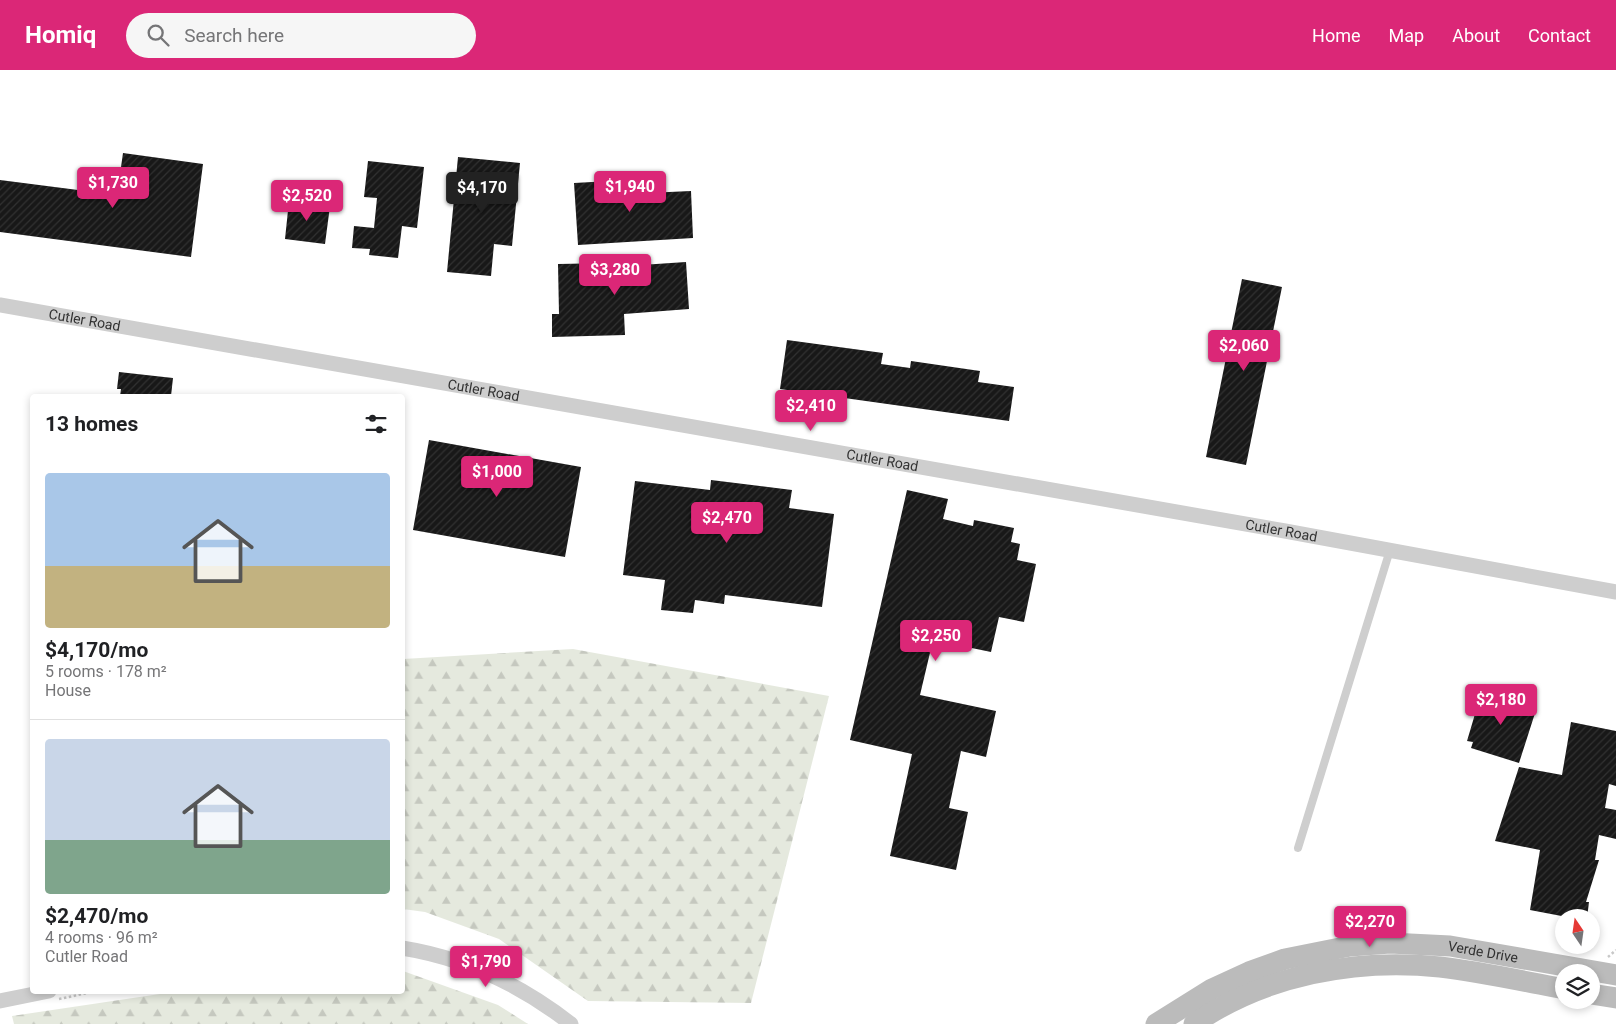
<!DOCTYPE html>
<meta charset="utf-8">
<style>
:root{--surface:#fff;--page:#f6f6f6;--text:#202124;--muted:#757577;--line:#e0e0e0;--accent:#db2777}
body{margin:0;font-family:Roboto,sans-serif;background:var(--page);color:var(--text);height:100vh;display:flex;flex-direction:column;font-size:19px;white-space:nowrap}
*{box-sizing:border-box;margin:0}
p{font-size:16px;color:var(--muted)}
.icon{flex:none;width:28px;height:28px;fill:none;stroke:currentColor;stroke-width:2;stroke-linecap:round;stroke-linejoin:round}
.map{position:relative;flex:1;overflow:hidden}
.drawer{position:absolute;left:30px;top:324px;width:375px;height:600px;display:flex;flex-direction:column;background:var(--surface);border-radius:5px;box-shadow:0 2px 8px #0003}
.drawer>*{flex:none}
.needle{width:32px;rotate:347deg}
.buttons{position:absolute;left:1555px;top:839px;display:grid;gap:10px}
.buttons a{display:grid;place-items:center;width:45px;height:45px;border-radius:50%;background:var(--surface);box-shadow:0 2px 8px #0003;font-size:25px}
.price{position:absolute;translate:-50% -42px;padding:0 11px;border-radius:5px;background:var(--accent);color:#fff;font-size:16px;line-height:32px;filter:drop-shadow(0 1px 2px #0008)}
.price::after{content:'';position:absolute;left:50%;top:30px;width:15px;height:11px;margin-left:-8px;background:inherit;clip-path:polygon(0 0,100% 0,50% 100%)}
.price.current{background:#222;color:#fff}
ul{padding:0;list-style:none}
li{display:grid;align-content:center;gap:10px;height:265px;padding:0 15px}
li+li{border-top:1px solid var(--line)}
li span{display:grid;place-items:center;height:155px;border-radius:5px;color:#555}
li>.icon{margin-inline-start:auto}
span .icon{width:90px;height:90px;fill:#fffc;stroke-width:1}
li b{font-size:21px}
h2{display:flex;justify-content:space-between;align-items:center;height:60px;padding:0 15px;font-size:21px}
header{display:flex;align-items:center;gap:30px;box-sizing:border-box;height:70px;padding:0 25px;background:var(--accent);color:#fff}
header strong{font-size:24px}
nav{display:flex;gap:28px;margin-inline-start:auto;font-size:18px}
.search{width:350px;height:45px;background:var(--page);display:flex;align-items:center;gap:12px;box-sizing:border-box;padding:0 18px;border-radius:28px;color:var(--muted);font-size:19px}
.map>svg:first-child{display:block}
</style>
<header>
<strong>Homiq</strong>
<div class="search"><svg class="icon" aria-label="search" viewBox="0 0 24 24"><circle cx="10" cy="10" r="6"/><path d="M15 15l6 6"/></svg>Search here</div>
<nav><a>Home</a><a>Map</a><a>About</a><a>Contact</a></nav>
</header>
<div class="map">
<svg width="1616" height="954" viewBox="0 0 1616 954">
<defs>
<pattern id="forest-firs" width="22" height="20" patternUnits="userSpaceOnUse" patternTransform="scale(1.25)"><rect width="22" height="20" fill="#e5e9de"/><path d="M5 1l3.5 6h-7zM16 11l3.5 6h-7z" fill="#c5c8bf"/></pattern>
<pattern id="building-hatch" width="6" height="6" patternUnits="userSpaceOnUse" patternTransform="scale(1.25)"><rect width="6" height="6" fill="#181818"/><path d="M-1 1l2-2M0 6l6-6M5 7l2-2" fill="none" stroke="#313131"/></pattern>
</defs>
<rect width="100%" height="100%" fill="#fff"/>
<path fill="url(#forest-firs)" d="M 573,579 L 829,626 L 751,933 L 588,931 L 499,869 L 425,842 L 403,839 L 403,589 Z
M 403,901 L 498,935 L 528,954 L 14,954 L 12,946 L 180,921 L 402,921 Z"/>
<path fill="url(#building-hatch)" d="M 123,83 L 203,94 L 191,187 L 0,162 L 0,110 L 117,125 Z
M 458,87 L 520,93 L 512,176 L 494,174 L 491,206 L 447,202 Z
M 368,91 L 424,97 L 417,158 L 402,156 L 398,188 L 369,185 L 370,179 L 352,178 L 354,156 L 374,158 L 377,128 L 364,127 Z
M 647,109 L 647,123 L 691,121 L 693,168 L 578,175 L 574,113 Z
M 289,131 L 330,136 L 325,174 L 285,169 Z
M 686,192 L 689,239 L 624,244 L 625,265 L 552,267 L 552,244 L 559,244 L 558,194 L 610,193 L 611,197 Z
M 1242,209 L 1282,217 L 1246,395 L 1206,387 Z
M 787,270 L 883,283 L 881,294 L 910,298 L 911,291 L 980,301 L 978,312 L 1014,317 L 1009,351 L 780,319 Z
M 119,302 L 173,308 L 171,326 L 120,326 L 121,319 L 117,319 Z
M 429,370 L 581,397 L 565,487 L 413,460 Z
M 711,410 L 792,420 L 789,438 L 834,444 L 822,537 L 725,525 L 724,534 L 695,530 L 693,543 L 661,540 L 665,510 L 623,505 L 635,411 L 710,420 Z
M 907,420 L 948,429 L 943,449 L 973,456 L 974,450 L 1014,458 L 1011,472 L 1020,474 L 1017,490 L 1036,494 L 1024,552 L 999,547 L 991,582 L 933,570 L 920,625 L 996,641 L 986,687 L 961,681 L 949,738 L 968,742 L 956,800 L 890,786 L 912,684 L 850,670 Z
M 1483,617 L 1501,623 L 1503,618 L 1512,621 L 1509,632 L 1536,640 L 1519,693 L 1471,678 L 1473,672 L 1467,671 Z
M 1571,652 L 1616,661 L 1616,716 L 1609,714 L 1605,738 L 1616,740 L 1616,769 L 1599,765 L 1595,790 L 1599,790 L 1586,832 L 1589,832 L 1587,848 L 1572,848 L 1530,840 L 1540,780 L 1495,771 L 1519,697 L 1562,705 Z"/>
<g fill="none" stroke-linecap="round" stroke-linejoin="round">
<path stroke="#c8c8c8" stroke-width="2.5" stroke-dasharray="2.5 2.5" stroke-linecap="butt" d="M 1608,887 L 1616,880
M 59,929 L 97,921"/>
<path stroke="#cecece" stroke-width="8" d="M 1298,778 L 1390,480"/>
<g stroke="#cecece" stroke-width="15">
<path id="s1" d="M 0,235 L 1285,461 L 1616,522"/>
<path d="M 402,878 C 465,888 521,915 571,954"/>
<path d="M 0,931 L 49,921"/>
</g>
<g stroke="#bbb" stroke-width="21">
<path d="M 1591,924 L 1616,928"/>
<path id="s2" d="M 1156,954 L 1212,919 L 1249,902 L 1285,889 L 1350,876 L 1390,873 L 1450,876 L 1616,905"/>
<path d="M 1194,954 C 1264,905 1356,888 1440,897 C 1482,902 1523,911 1564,919"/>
</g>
</g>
<g text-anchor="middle" stroke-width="5" stroke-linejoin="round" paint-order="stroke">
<g font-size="14" fill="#313131" stroke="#fff">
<text dy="5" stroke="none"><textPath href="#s1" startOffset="86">Cutler Road</textPath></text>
<text dy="5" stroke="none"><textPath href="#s1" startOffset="491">Cutler Road</textPath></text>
<text dy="5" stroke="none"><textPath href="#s1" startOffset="896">Cutler Road</textPath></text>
<text dy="5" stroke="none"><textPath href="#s1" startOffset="1301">Cutler Road</textPath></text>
<text dy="5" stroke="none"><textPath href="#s2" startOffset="345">Verde Drive</textPath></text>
</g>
</g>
</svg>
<div class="buttons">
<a><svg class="needle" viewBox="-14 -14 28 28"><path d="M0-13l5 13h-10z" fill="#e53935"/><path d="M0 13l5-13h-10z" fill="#757577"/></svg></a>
<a><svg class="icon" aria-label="layers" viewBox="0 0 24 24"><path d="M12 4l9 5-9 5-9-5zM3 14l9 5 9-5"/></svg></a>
</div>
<b class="price" style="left:113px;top:139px">$1,730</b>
<b class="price" style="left:630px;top:143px">$1,940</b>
<b class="price current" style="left:482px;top:144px">$4,170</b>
<b class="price" style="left:307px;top:152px">$2,520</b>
<b class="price" style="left:615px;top:226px">$3,280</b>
<b class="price" style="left:1244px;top:302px">$2,060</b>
<b class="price" style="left:811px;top:362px">$2,410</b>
<b class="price" style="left:497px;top:428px">$1,000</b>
<b class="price" style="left:727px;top:474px">$2,470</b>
<b class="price" style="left:936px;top:592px">$2,250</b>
<b class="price" style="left:1501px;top:656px">$2,180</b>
<b class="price" style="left:1370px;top:878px">$2,270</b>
<b class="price" style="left:486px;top:918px">$1,790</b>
<section class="drawer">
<h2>13 homes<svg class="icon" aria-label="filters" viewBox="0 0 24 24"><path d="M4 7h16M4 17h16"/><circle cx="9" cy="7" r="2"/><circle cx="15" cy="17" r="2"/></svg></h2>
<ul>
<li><span style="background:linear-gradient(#a9c7e8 60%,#c2b280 0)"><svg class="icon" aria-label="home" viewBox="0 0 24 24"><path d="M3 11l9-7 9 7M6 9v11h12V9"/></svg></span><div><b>$4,170/mo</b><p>5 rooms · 178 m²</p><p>House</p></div></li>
<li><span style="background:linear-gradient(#c9d6e8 65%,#7fa58c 0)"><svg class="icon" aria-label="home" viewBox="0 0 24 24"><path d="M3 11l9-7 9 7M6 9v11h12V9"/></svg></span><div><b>$2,470/mo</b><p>4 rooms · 96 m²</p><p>Cutler Road</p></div></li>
</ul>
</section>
</div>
